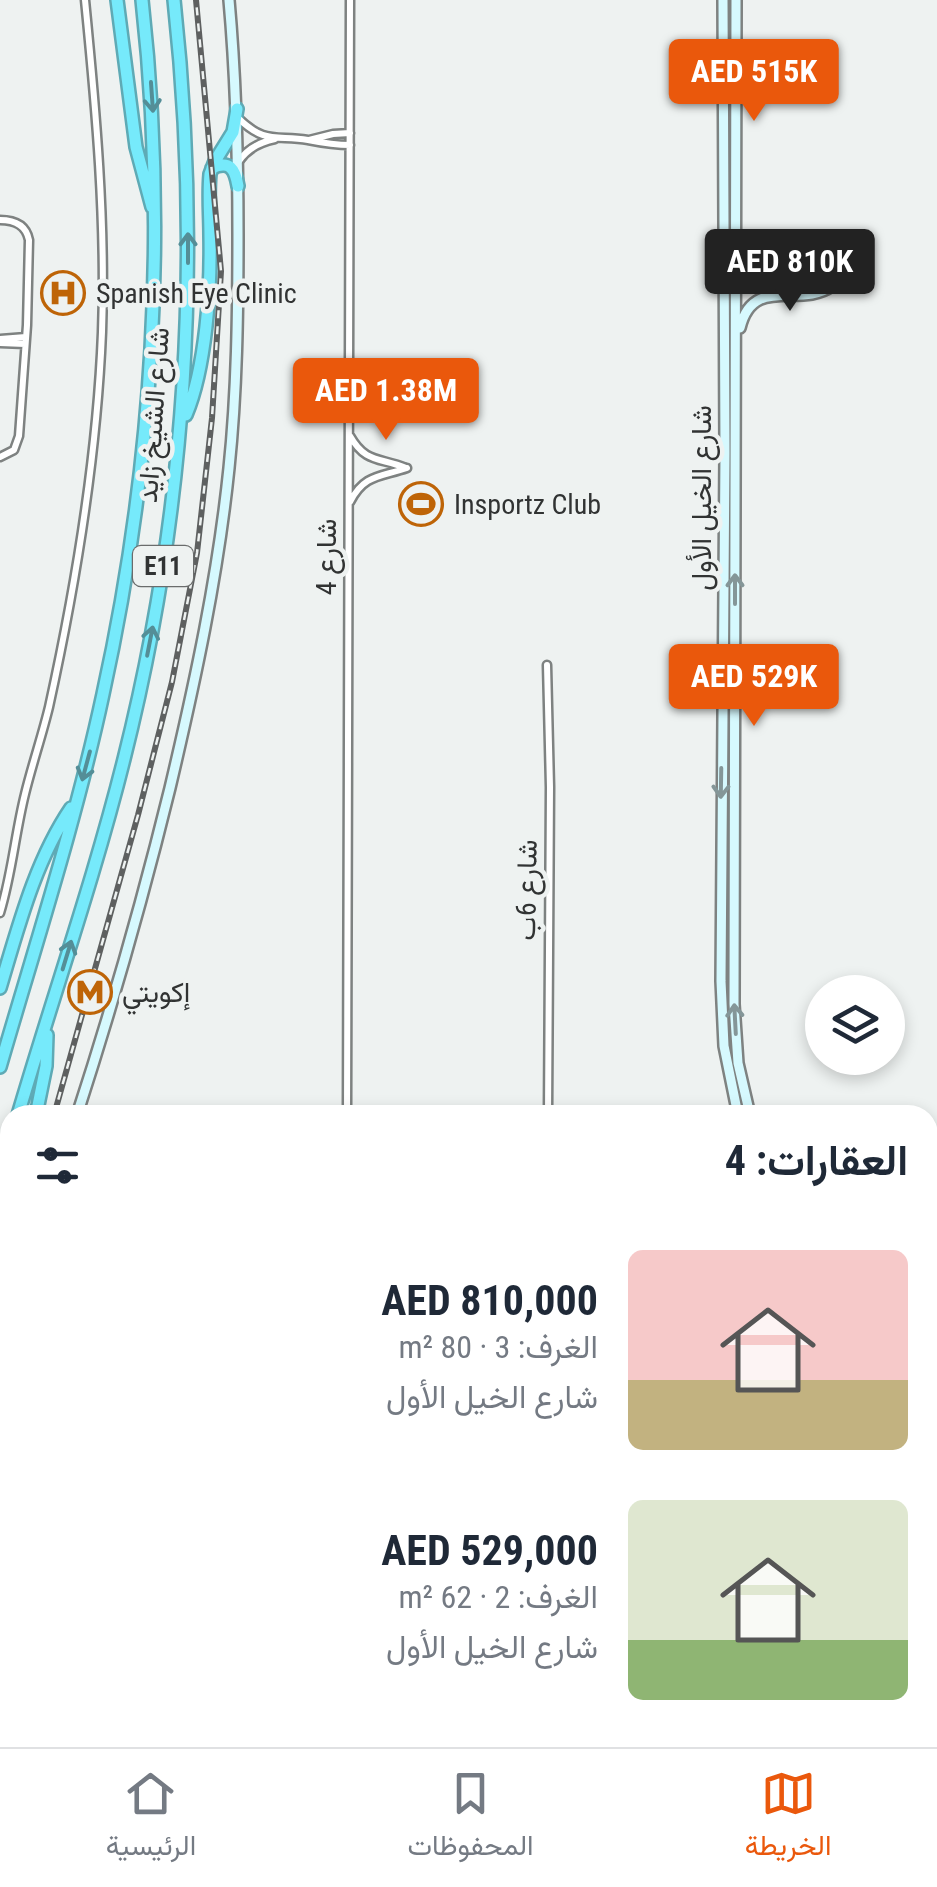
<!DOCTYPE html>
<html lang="ar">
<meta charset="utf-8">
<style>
:root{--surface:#fff;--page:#f6f6f7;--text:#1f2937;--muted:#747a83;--line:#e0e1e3;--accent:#ea580c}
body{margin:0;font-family:"Roboto Condensed",Vazirmatn,sans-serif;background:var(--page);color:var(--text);direction:rtl;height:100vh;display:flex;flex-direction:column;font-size:38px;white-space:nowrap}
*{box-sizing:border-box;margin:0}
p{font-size:32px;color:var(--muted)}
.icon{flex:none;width:55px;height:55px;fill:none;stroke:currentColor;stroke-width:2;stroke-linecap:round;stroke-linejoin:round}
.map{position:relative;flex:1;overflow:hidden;direction:ltr}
.drawer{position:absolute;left:0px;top:1105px;width:938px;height:642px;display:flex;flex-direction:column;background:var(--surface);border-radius:30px 30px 0 0;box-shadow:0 5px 15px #0003;direction:rtl}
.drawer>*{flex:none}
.buttons{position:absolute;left:805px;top:975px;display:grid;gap:20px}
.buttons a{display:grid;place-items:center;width:100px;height:100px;border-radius:50%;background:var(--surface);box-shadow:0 5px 15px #0003;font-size:50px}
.price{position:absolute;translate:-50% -85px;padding:0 22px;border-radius:10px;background:var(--accent);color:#fff;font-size:32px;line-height:65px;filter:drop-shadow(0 2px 5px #0008)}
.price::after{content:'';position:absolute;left:50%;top:60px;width:30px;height:22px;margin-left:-15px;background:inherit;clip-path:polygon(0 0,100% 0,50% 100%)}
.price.current{background:#222;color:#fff}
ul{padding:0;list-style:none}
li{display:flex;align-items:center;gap:30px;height:250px;padding:0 30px}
li span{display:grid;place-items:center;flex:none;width:280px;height:200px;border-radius:15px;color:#555}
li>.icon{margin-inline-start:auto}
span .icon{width:120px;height:120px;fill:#fffc;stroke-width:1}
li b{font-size:42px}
h2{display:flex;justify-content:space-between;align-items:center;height:120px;padding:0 30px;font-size:42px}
.tab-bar{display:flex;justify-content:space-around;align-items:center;height:140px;border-top:2px solid var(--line);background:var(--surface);font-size:28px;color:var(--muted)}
.tab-bar a{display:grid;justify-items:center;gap:5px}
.tab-bar .current{color:var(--accent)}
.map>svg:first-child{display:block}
</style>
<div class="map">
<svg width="937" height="1747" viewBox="0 0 937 1747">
<rect width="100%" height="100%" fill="#eef2f1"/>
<path fill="#cce2bc" d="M 263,1738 L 263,1741 L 195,1747 L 118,1747 Z"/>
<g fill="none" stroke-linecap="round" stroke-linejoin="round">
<g stroke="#7e8281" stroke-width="11">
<path id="street" d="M 238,118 C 265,144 275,135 308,140 C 323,143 335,145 350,145
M 309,140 L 333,134 L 350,133
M 239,161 C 248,148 260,142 275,139
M 0,220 C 15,220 26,225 29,240 L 27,325 L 19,436 L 14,450 L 0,457
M 0,339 L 26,337
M 0,343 L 25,344
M 350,436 C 366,464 380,457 406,468
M 350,502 C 364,474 381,477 407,468
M 547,665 L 550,787 L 548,1115
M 0,913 C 12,874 15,834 25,794 C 32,765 42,736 49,707 C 76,584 97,458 102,332 C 106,221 96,111 85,0
M 347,1115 L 350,0
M 928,1678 L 937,1678
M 371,1738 L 382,1747
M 353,1747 L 359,1738"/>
</g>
<g stroke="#7e8281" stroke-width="14">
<path id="secondary" d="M 723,0 L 725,453 L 721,981 L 724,1046 L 738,1115
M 736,0 L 734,1004 L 738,1063 L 750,1115
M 739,255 C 752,284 761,277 788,285
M 740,328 C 753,274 801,309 832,286
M 77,1115 C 112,1007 143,898 170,788 C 195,682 218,576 229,468 C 237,391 238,312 238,234 C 238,156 236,78 229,0
M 928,1350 L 937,1357
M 928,1366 L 937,1373
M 928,1699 L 937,1699
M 312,1738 L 323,1747
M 796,1739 L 859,1747
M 98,1747 L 202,1738
M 713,1747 C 738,1732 770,1747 797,1740"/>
</g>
<g stroke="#5eaab5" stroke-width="15">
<path id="primary" d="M 0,1693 L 10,1696
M 928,1714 L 937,1714
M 928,1729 L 937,1729
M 643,1738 L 650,1747
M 0,1739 L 10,1736"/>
</g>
<g stroke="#5eaab5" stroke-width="16">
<path id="highway" d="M 117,0 L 136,147 L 152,207
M 212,168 C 230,160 235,169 238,186
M 186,415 C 206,367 211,289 210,236 C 210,215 208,195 210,174 L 215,161 L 233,132 L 237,109
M 0,988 C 18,928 35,861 71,808
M 0,1067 C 36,943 76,820 103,694 C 153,467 168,231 142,0
M 18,1115 C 53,996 94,879 124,759 C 187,509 202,256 174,0
M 36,1115 L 46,1066 L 47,1035
M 0,1178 L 10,1144
M 0,1254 L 10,1216
M 0,1550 L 10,1569
M 0,1582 L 5,1606 L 0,1626
M 51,1747 L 112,1738"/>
</g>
<use href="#street" stroke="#fff" stroke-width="6"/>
<use href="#secondary" stroke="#d6f9fe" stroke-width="9"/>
<use href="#primary" stroke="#adf2fd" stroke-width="10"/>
<use href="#highway" stroke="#76eafb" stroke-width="11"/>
<g stroke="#5e6060" stroke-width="6">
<path id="rail" d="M 54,1115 L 138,815 L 172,682 L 197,553 L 212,418 L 221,271 L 196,0
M 0,1318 L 10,1271"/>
</g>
<use href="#rail" stroke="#eef2f1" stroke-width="2.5" stroke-dasharray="8" stroke-linecap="butt"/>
</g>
<defs><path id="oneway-shaft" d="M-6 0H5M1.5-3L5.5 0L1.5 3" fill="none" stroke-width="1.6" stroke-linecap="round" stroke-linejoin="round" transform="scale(2.5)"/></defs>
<g stroke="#548e97">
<use href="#oneway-shaft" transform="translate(152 97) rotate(86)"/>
<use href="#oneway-shaft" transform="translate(188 248) rotate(-90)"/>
<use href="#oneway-shaft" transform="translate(150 641) rotate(-79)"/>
<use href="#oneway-shaft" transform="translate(86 766) rotate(105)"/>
<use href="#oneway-shaft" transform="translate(67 955) rotate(-73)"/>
</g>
<g stroke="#849698">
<use href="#oneway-shaft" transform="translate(735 589) rotate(-90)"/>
<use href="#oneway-shaft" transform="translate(721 783) rotate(91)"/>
<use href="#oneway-shaft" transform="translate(735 1019) rotate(-93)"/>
</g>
<defs>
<g id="hospital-ring" transform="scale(2.25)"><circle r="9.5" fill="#eef2f1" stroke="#be6407" stroke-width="1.5"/><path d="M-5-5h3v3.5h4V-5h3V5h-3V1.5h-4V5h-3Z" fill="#be6407"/></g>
<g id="stadium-ring" transform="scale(2.25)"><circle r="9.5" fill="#eef2f1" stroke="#be6407" stroke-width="1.5"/><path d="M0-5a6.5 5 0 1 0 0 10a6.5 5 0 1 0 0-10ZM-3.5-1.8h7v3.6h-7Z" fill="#be6407"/></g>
<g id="metro-ring" transform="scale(2.25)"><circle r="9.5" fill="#eef2f1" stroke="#be6407" stroke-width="1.5"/><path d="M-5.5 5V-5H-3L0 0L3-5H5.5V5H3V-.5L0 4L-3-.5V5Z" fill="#be6407"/></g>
</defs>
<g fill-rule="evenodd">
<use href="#hospital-ring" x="63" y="293"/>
<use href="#stadium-ring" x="421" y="504"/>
<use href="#metro-ring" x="90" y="992"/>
</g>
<g text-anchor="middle" stroke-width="9" stroke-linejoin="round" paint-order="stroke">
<rect fill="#eef2f1" stroke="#6a6c6c" stroke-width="2.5" x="133" y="546" width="60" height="40" rx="8"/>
<g font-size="25" font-weight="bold" fill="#313333">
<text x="163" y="575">E11</text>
</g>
<g font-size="28" fill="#313333" stroke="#eef2f1" text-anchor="start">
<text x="96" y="303">Spanish Eye Clinic</text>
<text x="454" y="514">Insportz Club</text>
<text x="122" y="1002">إكويتي</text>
</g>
<g font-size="28" fill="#313333" stroke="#eef2f1">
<text transform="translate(153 415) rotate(-86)" y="10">شارع الشيخ زايد</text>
<text transform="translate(701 498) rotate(-90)" y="10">شارع الخيل الأول</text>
<text transform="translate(326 557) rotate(-90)" y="10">شارع 4</text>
<text transform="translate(526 890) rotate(-89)" y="10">شارع 6ب</text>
</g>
</g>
</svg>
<div class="buttons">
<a><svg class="icon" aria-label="layers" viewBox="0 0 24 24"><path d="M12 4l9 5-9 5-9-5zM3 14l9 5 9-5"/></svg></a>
</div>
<b class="price" style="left:754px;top:124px">AED 515K</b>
<b class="price current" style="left:790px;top:314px">AED 810K</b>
<b class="price" style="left:386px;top:443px">AED 1.38M</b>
<b class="price" style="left:754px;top:729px">AED 529K</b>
<section class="drawer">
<h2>العقارات: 4<svg class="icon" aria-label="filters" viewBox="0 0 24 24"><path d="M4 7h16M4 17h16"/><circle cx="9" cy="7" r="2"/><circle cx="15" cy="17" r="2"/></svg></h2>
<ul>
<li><span style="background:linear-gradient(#f6c9c9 65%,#c2b280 0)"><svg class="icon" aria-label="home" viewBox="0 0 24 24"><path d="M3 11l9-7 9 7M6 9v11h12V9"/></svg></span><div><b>AED 810,000</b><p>الغرف: 3 · 80 m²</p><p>شارع الخيل الأول</p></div></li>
<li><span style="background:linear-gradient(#dfe7d0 70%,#8fb573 0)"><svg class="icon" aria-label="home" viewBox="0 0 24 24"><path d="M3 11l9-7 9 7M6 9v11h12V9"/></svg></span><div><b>AED 529,000</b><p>الغرف: 2 · 62 m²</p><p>شارع الخيل الأول</p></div></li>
</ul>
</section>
</div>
<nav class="tab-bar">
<a class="current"><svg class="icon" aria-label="map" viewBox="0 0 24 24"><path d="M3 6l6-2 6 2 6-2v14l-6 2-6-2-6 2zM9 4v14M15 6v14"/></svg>الخريطة</a>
<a><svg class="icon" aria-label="saved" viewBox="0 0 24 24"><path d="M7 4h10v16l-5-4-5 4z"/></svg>المحفوظات</a>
<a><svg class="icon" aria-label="home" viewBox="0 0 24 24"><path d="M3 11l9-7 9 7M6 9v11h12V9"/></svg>الرئيسية</a>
</nav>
